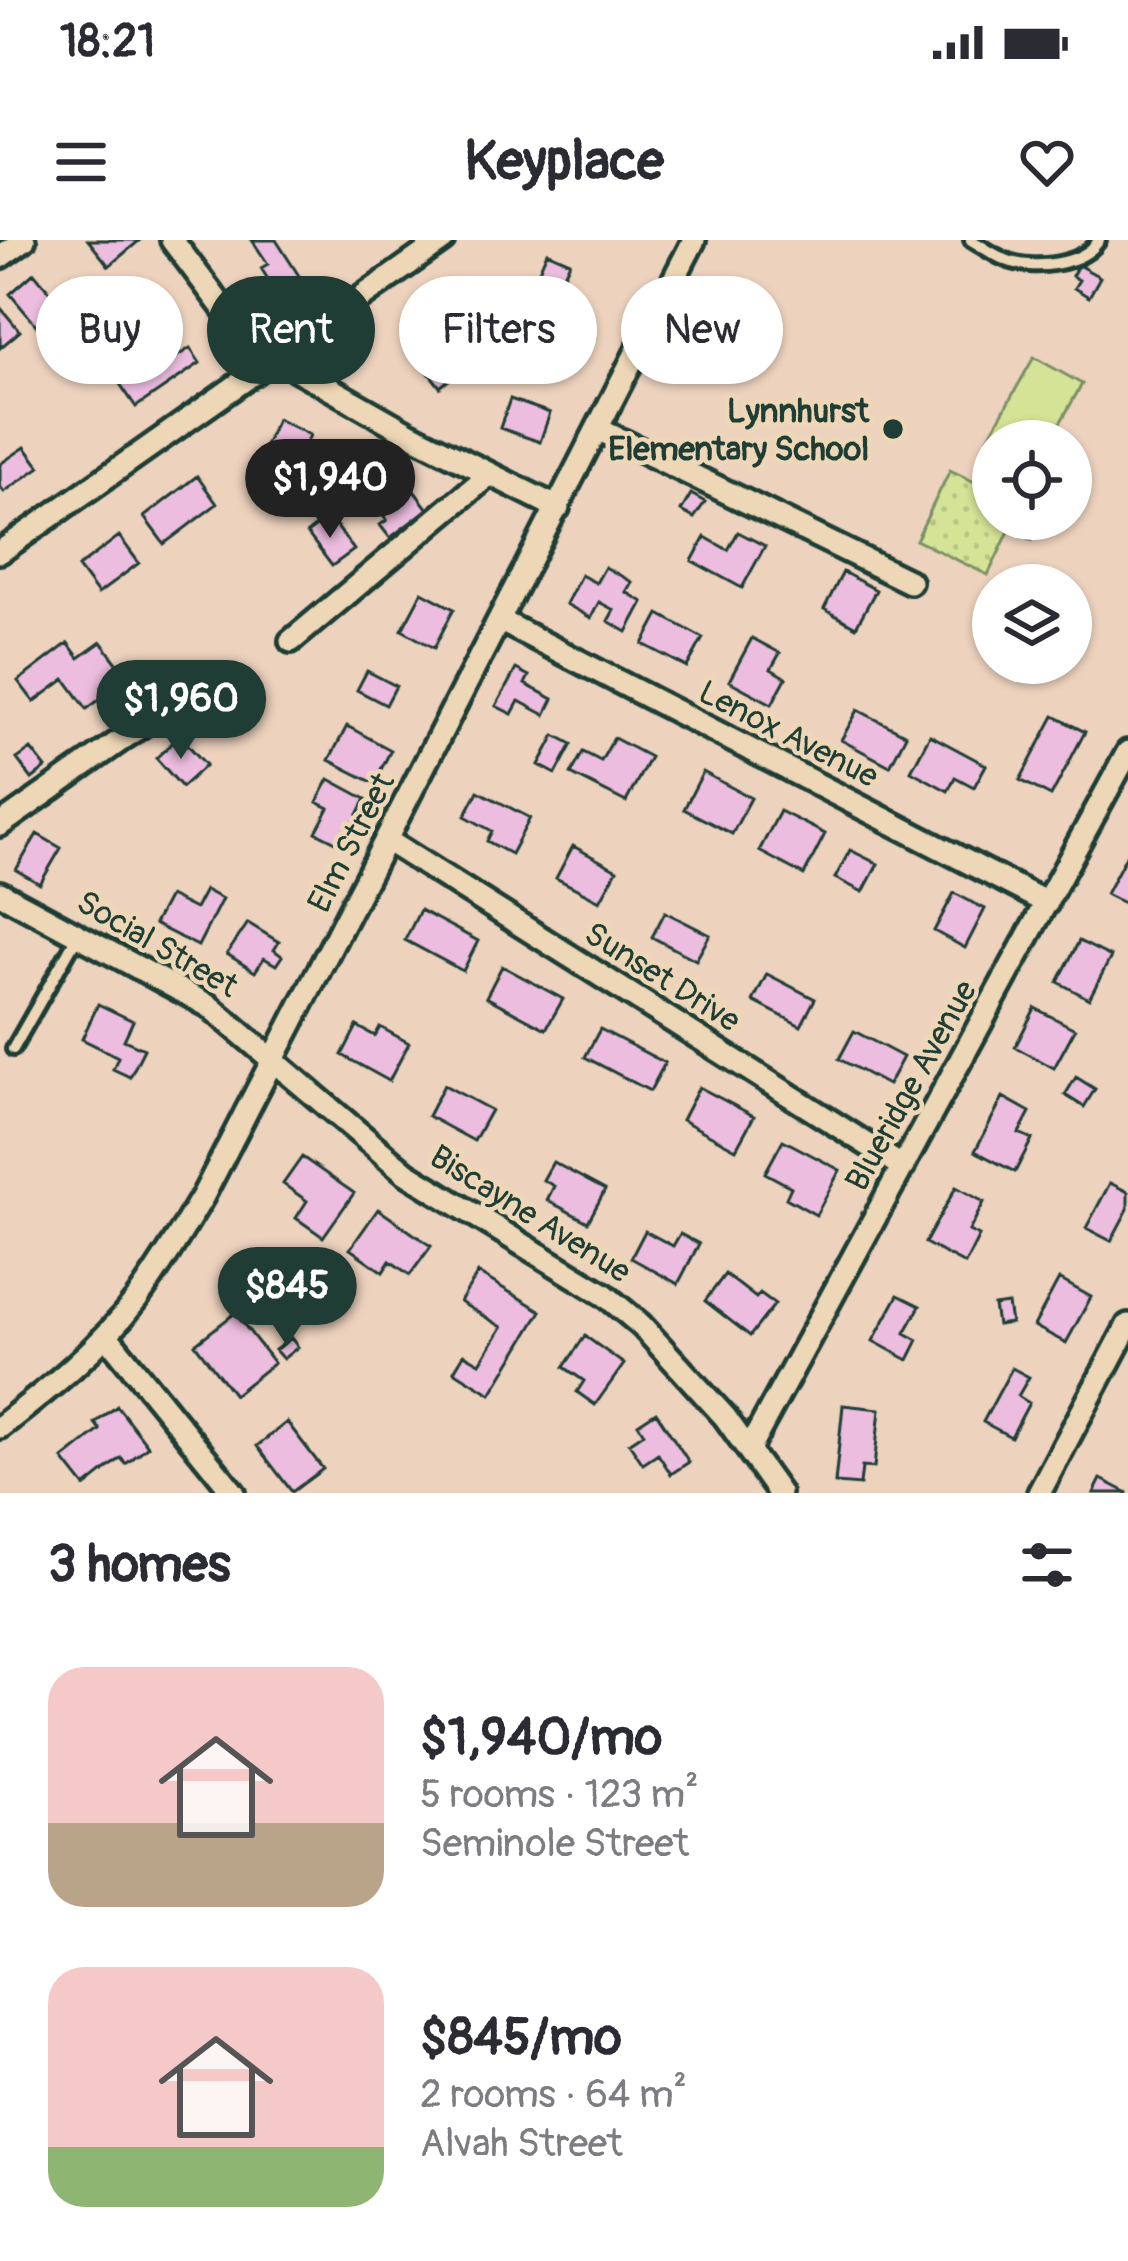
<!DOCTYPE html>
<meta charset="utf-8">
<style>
:root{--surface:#fff;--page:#f2f2f3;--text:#2b2b33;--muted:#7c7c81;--accent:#1f3d34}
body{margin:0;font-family:Pangolin,sans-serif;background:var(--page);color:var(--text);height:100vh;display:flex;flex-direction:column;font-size:45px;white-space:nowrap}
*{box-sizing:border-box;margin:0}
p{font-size:39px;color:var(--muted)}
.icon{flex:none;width:66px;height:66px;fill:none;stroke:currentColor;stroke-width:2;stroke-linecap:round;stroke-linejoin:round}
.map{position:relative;height:1253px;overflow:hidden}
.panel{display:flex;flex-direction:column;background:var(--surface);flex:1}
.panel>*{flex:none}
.guide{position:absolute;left:36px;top:36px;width:1056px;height:108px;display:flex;gap:24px}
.fabs{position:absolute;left:972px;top:180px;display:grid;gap:24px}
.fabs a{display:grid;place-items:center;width:120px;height:120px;border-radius:50%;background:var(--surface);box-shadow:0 3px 9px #0004;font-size:60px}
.price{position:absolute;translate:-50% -102px;padding:0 27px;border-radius:42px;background:var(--accent);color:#fff;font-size:39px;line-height:78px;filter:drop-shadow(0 3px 6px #0008)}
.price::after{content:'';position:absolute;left:50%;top:72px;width:36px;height:27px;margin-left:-18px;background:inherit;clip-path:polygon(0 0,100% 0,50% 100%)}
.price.active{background:#222;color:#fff}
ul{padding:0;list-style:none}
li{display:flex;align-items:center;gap:36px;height:300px;padding:0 48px}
li span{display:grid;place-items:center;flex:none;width:336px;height:240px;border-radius:36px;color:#555}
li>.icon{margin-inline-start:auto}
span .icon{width:144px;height:144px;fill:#fffc;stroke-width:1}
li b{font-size:51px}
h2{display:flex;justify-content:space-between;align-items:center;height:144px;padding:0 48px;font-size:51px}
.pill{padding:0 42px;border-radius:54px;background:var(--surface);box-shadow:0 3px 9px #0004;font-size:42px;line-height:108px}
.pill.active{background:var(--accent);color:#fff}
.status{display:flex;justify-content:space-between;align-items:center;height:84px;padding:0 60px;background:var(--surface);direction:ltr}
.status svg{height:33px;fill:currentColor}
header{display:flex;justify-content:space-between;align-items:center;height:156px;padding:0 48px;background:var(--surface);font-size:54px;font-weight:800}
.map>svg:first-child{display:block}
</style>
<div class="status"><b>18:21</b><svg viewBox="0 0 49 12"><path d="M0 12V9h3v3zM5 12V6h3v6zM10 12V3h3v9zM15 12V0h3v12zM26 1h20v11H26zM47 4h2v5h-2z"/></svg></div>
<header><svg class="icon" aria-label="menu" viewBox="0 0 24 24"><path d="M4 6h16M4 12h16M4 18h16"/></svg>Keyplace<svg class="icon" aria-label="heart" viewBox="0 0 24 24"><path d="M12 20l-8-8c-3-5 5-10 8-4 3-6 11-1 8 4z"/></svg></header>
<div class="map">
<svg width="1128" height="1253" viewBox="0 0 1128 1253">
<defs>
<pattern id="park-dots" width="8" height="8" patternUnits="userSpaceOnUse" patternTransform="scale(3)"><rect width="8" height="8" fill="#d4e396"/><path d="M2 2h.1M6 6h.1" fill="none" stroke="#b6c482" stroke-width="1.8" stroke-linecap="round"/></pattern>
</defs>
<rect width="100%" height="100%" fill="#edd2be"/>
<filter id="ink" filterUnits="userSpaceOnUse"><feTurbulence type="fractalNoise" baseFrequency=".00833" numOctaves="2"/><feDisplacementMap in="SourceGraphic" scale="24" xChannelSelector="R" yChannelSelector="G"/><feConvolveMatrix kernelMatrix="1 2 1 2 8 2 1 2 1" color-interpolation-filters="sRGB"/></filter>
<g filter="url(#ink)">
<path fill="url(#park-dots)" stroke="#7a9065" stroke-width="3" d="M 950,230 L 993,251 L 993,279 L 1015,279 L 988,335 L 916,300 Z"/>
<path fill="#d4e396" stroke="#7a9065" stroke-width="3" d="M 1034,117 L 1082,144 L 1050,201 L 993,201 L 993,215 L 982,209 Z"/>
<path fill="#ecbddf" stroke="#1f3d34" stroke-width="3" d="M 88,0 L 140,0 L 109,26 Z
M 252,0 L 276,0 L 303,42 L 279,57 L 261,28 L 268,24 Z
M 547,12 L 570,22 L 556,52 L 534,42 Z
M 1078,25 L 1100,37 L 1089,57 L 1074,48 L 1079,40 L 1072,36 Z
M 34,33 L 66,71 L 41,91 L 10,54 Z
M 0,67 L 20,91 L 0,108 Z
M 433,80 L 467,125 L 440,147 L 405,102 Z
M 166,103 L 176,117 L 190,108 L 200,123 L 136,167 L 116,138 Z
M 510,159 L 550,173 L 540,202 L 500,188 Z
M 277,179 L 310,195 L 299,221 L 265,206 Z
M 25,207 L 40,227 L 4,252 L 0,246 L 0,224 Z
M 387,216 L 428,269 L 390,298 L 380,285 L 387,280 L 356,239 Z
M 197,236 L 217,264 L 164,304 L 144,277 Z
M 691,254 L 705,262 L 694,278 L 681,271 Z
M 329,276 L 354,310 L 332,326 L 307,293 Z
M 1020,279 L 1043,279 L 1032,300 L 1014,290 Z
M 738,292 L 765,306 L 742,348 L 692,321 L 705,297 L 728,310 Z
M 119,296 L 139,323 L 98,354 L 78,327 Z
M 605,327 L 632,342 L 626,352 L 643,362 L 627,392 L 608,381 L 614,370 L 599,362 L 591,378 L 566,364 L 581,335 L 596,343 Z
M 843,332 L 876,350 L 856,387 L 824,369 Z
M 422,352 L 454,369 L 434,408 L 402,390 Z
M 659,374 L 703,398 L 687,427 L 643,404 Z
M 752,398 L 780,413 L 771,429 L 786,438 L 772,464 L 729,441 Z
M 101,402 L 123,431 L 102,447 L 107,454 L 87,469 L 65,439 L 34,462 L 18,441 L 68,403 L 79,418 Z
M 516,429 L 529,436 L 525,444 L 553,459 L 545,475 L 519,461 L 512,474 L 496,466 Z
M 367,431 L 396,446 L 386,465 L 357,450 Z
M 858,470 L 906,495 L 890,526 L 841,500 Z
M 1054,476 L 1085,492 L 1051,556 L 1020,540 Z
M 347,486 L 391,510 L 374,543 L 329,520 Z
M 555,495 L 572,504 L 556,534 L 539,525 Z
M 930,495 L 986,525 L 974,547 L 955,537 L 948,551 L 911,531 Z
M 180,496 L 206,525 L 182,547 L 156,518 Z
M 614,498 L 650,517 L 626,562 L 571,534 L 583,512 L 601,521 Z
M 31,509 L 46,528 L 32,539 L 17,519 Z
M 703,532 L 751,558 L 732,594 L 684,569 Z
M 329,539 L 366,559 L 342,605 L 316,592 L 329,568 L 317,562 Z
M 478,551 L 530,578 L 511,614 L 487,601 L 492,591 L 465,576 Z
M 780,571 L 825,594 L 804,635 L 759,611 Z
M 37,594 L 61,608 L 40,644 L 16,630 Z
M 573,606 L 617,630 L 600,661 L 556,638 Z
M 850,610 L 878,624 L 863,652 L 835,638 Z
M 1128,612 L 1128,665 L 1106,654 Z
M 205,650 L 222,659 L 198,706 L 154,684 L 169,656 L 195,669 Z
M 954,653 L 985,669 L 965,708 L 934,691 Z
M 420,670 L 478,701 L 463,731 L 405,700 Z
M 665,672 L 710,695 L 696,720 L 652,697 Z
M 248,683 L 279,702 L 274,710 L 282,716 L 276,725 L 264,718 L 255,732 L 227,714 Z
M 1079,701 L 1111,717 L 1089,759 L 1058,742 Z
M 502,726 L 563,759 L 546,789 L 486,757 Z
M 767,734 L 815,759 L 801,786 L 753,761 Z
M 98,764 L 133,781 L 124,800 L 144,809 L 130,837 L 113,829 L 118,817 L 82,799 Z
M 947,764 L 961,773 L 953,785 L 939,776 Z
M 1035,768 L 1075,789 L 1054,828 L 1015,807 Z
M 357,786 L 375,796 L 380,787 L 409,803 L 389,841 L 342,815 Z
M 600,789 L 665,823 L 650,851 L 585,817 Z
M 854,791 L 903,817 L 888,845 L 839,819 Z
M 1076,837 L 1095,849 L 1084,867 L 1065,855 Z
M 444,845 L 491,870 L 474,901 L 428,876 Z
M 699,847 L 754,876 L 736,909 L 682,880 Z
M 1003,857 L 1030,872 L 1019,893 L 1032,899 L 1015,932 L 975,911 Z
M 783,900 L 840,930 L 816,975 L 786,958 L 791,947 L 765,933 Z
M 302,917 L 354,953 L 323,997 L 296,978 L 307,961 L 283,944 Z
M 553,922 L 605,950 L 588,982 L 547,960 L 554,946 L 543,940 Z
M 1110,943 L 1128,952 L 1128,969 L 1111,1001 L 1086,988 Z
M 956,947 L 984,962 L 969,991 L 979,996 L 965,1024 L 925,1003 Z
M 378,969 L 431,1006 L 410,1035 L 390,1021 L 383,1032 L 350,1009 Z
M 645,991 L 673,1006 L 680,994 L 699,1004 L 678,1044 L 631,1018 Z
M 478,1033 L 541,1071 L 491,1154 L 454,1131 L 464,1114 L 480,1123 L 502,1087 L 460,1062 Z
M 725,1034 L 756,1058 L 760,1053 L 775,1064 L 750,1096 L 705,1061 Z
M 1059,1039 L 1091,1057 L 1066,1103 L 1034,1086 Z
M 898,1055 L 920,1066 L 905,1093 L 918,1100 L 908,1120 L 873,1101 Z
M 1008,1064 L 1011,1083 L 997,1085 L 994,1066 Z
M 235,1073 L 274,1123 L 234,1155 L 195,1104 Z
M 585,1096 L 624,1124 L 595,1165 L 577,1152 L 584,1141 L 564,1127 Z
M 291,1098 L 298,1107 L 283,1119 L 275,1110 Z
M 1012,1128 L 1029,1137 L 1018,1156 L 1029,1163 L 1011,1197 L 983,1182 Z
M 843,1165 L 880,1169 L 874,1228 L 862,1227 L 860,1245 L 835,1243 Z
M 117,1166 L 148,1206 L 126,1224 L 121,1218 L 85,1247 L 63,1219 L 100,1190 L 95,1183 Z
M 656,1172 L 689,1222 L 671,1234 L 658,1214 L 643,1224 L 629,1203 L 644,1193 L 638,1184 Z
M 287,1182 L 323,1229 L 292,1252 L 257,1206 Z
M 1101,1239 L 1128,1253 L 1094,1253 Z"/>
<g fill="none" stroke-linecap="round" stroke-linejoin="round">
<g stroke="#1f3d34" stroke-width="20">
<path id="service" d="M 971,0 C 983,7 994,15 1006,20 C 1032,31 1084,25 1099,0
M 13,809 L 78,695"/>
</g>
<g stroke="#1f3d34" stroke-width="30">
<path id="minor" d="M 172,0 L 238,88 L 278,119 L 410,194 L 558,268
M 0,17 L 24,0
M 598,189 L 910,342
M 0,312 L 443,0
M 501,381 L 1047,663
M 291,401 L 490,234
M 0,585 L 151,479
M 388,601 L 903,927
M 0,653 L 209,766 L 406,933 L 605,1055 L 641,1085 L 725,1177 L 779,1253
M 106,1095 L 234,1253
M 0,1187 C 49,1149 99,1109 137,1059 C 161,1026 182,991 203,956 L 694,0
M 749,1209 L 1128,512
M 1039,1253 L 1128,1085"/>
</g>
<use href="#service" stroke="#edd7b6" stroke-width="10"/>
<use href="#minor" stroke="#edd7b6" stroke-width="21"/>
</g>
</g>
<circle fill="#1f3d34" stroke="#edd7b6" stroke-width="4.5" cx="893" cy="189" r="12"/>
<g text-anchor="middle" stroke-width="9" stroke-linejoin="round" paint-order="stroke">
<g font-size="33" font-weight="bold" fill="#1f3d34" stroke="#edd7b6" text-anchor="end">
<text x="869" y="182">Lynnhurst<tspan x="869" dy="38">Elementary School</tspan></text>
</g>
<g font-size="33" fill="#1f3d34" stroke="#edd7b6">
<text transform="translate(789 493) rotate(27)" y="12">Lenox Avenue</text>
<text transform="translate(350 602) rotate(-63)" y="12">Elm Street</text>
<text transform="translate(158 703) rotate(30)" y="12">Social Street</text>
<text transform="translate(663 736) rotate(32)" y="12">Sunset Drive</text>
<text transform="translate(910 845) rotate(-61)" y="12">Blueridge Avenue</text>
<text transform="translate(531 973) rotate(32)" y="12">Biscayne Avenue</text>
</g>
</g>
</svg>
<div class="fabs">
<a><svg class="icon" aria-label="locate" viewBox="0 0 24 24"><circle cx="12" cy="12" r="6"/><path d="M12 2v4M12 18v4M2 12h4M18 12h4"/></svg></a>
<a><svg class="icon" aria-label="layers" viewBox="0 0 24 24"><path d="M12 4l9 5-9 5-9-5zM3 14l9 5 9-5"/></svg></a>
</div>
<b class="price active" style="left:330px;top:301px">$1,940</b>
<b class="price" style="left:181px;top:522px">$1,960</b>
<b class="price" style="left:287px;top:1109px">$845</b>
<div class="guide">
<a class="pill">Buy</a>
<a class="pill active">Rent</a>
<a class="pill">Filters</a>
<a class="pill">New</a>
</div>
</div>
<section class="panel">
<h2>3 homes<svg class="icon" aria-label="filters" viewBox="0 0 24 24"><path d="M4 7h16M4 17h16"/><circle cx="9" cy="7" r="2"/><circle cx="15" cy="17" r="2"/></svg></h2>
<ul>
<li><span style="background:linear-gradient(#f6c9c9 65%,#b9a48a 0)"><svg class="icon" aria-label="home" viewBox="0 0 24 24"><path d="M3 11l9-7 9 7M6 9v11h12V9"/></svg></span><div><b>$1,940/mo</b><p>5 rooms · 123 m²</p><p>Seminole Street</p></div></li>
<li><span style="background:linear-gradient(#f6c9c9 75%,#8fb573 0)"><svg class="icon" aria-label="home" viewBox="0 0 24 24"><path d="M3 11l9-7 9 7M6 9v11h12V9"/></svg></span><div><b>$845/mo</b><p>2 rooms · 64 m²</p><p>Alvah Street</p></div></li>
</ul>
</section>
